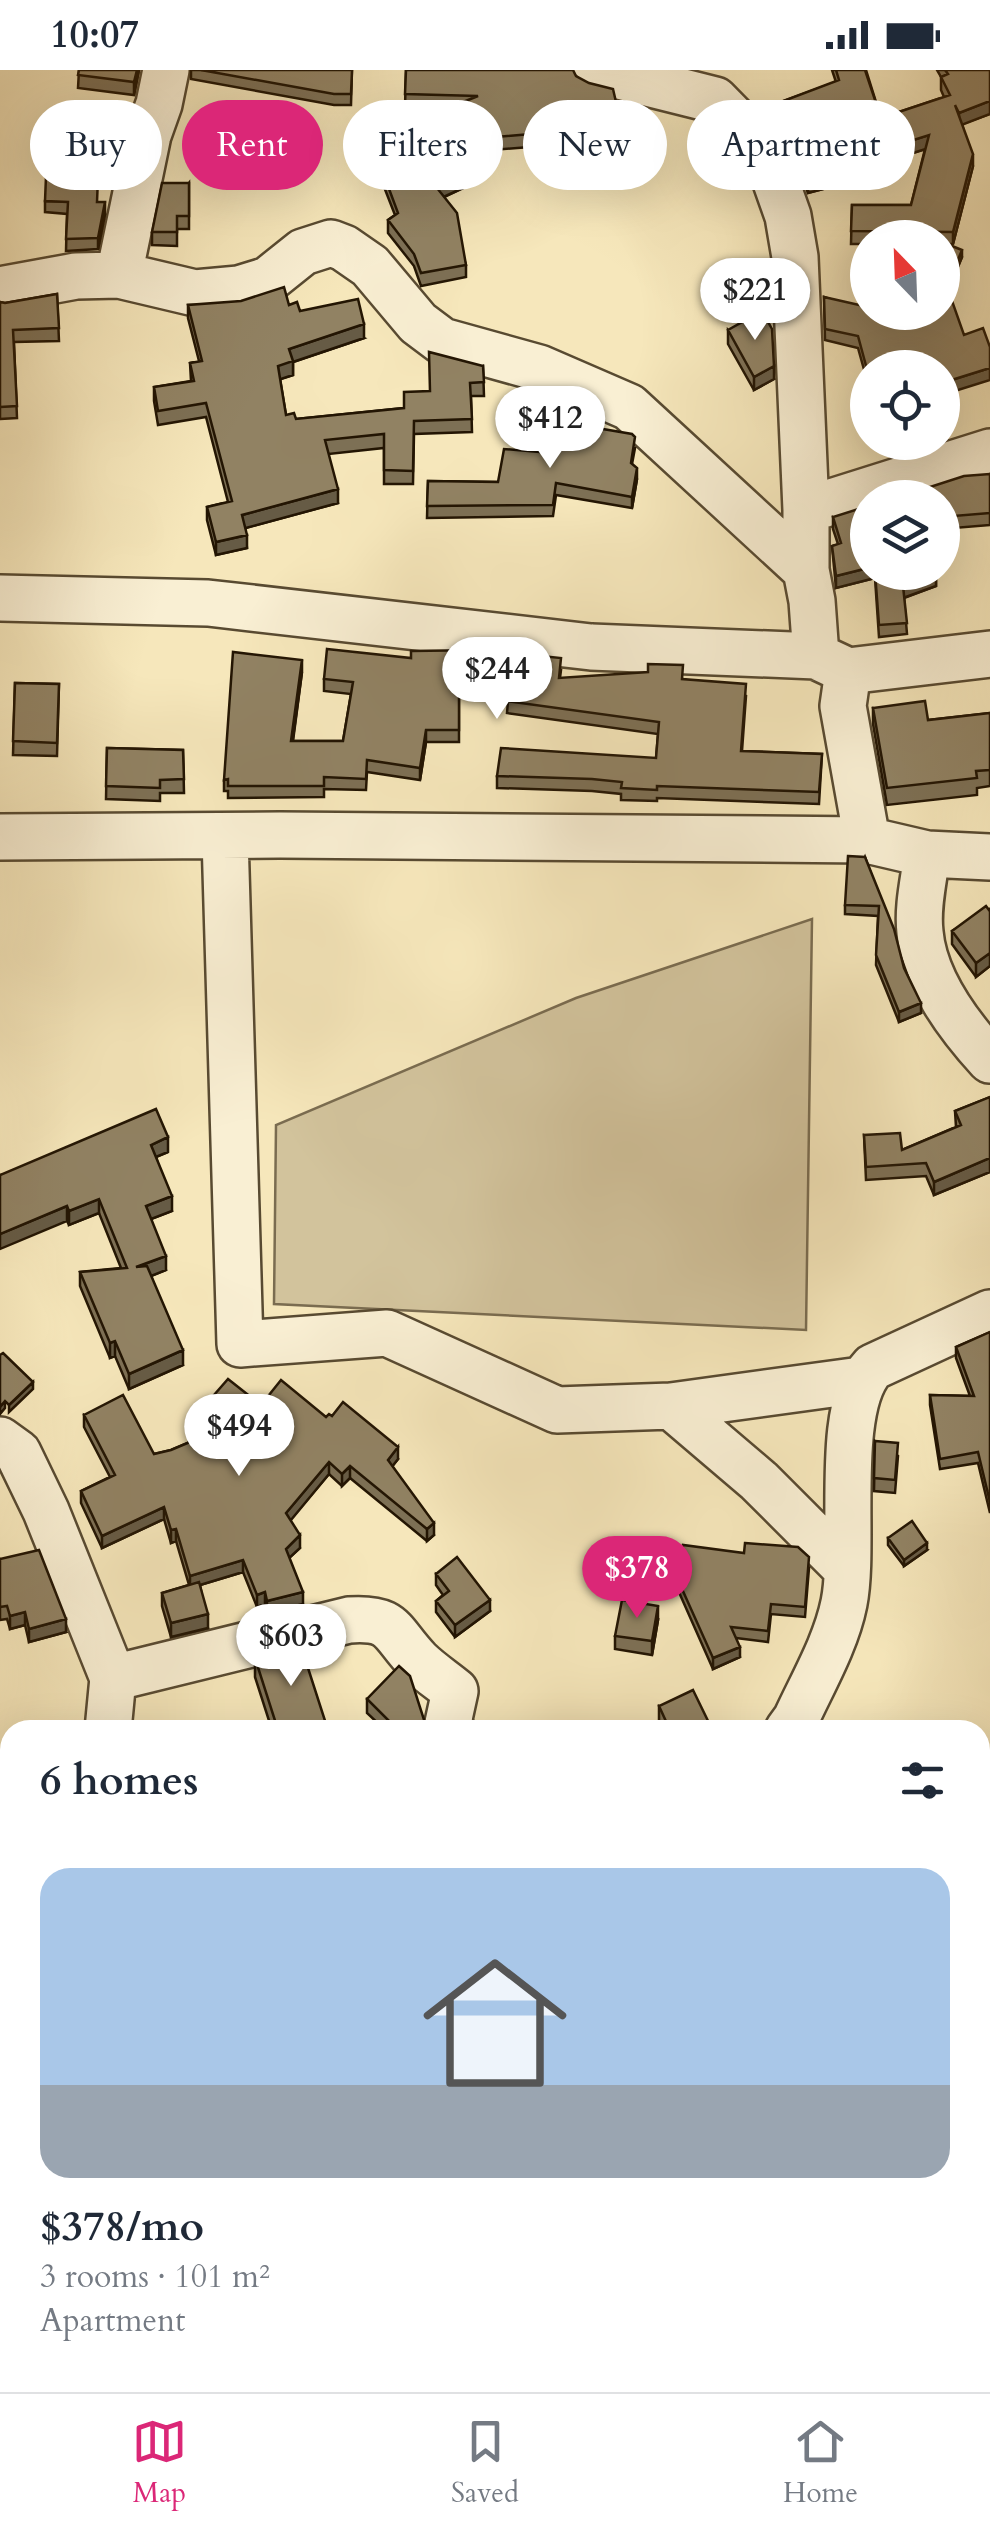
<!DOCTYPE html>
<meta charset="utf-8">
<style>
:root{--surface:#fff;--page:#f6f6f7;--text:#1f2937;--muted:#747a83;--line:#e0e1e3;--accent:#db2777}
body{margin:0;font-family:Cardo,serif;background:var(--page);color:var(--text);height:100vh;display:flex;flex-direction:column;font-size:38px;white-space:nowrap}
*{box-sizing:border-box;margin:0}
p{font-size:32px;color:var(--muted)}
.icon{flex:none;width:55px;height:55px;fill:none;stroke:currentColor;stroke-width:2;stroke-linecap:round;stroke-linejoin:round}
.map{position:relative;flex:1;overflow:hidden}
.side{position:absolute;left:0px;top:1650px;width:990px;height:672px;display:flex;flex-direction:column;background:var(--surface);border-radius:30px 30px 0 0;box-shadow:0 10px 40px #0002}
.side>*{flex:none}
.top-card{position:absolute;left:30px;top:30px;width:930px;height:90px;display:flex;gap:20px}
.needle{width:65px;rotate:337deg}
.buttons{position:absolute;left:850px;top:150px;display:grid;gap:20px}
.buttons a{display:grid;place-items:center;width:110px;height:110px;border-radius:50%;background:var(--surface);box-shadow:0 10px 40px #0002;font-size:50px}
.price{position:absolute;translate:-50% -85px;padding:0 22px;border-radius:35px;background:#fff;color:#222;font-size:32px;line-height:65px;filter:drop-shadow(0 2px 5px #0008)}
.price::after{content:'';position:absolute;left:50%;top:60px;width:30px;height:22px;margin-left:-15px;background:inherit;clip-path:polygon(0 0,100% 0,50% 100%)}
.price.selected{background:var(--accent);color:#fff}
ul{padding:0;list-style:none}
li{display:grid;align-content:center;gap:20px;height:530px;padding:0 40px}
li span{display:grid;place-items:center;height:310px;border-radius:30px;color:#555}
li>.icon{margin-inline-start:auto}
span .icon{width:180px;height:180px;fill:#fffc;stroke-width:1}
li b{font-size:42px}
h2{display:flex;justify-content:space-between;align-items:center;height:120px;padding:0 40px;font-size:42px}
.pill{padding:0 35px;border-radius:45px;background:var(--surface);box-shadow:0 10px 40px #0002;font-size:35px;line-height:90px}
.pill.selected{background:var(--accent);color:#fff}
.status{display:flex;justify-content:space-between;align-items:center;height:70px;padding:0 50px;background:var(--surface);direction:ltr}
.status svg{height:28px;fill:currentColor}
.tab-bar{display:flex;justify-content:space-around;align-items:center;height:140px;border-top:2px solid var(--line);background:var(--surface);font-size:28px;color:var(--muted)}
.tab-bar a{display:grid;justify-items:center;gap:5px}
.tab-bar .selected{color:var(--accent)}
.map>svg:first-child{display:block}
</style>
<div class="status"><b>10:07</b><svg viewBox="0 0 49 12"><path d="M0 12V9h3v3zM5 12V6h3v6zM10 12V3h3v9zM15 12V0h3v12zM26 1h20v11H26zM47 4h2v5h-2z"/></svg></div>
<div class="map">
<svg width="990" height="2322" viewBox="0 0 990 2322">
<rect width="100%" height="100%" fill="#f6e7bb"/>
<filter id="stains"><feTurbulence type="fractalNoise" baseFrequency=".002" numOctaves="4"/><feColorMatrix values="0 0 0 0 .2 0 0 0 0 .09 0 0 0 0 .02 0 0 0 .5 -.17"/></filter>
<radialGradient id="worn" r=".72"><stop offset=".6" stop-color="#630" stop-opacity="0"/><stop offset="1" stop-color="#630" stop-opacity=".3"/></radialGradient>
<path fill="#d2c39c" stroke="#7a6c50" stroke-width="2.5" d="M 812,849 L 806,1260 L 274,1234 L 276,1055 L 576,928 Z
M 990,2083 L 990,2322 L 967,2322 L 966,2313 L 980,2312 L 980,2120 Z"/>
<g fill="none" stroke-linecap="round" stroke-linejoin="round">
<g stroke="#584a31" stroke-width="50">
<path id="minor" d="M 595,0 L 715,30 L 765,81 L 788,146 L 795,187 L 806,440 L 806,500 L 812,531 L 816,586 L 848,601 L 843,636 L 867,770
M 119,205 L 148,65 L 159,34 L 166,0
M 0,220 L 76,206 L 119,205 L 195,223 L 239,219 L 268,210 L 303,182 L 331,173 L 344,178 L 370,196 L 418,253 L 442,271 L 539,298 L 629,337 L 806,500
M 806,440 L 990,382
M 0,528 L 208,533 L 591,577 L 816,586
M 848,601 L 990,584
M 0,767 L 280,765 L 867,770 L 927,784 L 990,787
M 225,767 L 240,1274 L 387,1263 L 557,1340 L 671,1336 L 861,1310
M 927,784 C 924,809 917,837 920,862 C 924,910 958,955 990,990
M 671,1336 L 759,1411 L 847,1499
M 0,1370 L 18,1383 L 46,1441 L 113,1608 L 108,1660
M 113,1608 L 349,1550 C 395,1547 390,1562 418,1591 C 429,1602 443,1611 455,1621 L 448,1653 L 452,1660
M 788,1660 L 796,1649 C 813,1612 836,1573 844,1533 C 856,1474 833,1339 873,1297 L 990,1243
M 0,2191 L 10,2178"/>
</g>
<use href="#minor" stroke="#f9efd3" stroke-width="45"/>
</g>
<path fill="#7d7055" stroke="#231503" stroke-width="2.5" d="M 79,0 L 139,0 L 134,25 L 78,18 Z
M 191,0 L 352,0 L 351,35 L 334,35 L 191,9 Z
M 406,0 L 576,6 L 616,44 L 542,65 L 542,76 L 468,82 L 476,112 L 444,127 L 466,195 L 466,207 L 421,216 L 414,196 L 388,163 L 388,150 L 395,145 L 379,104 L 374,106 L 369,82 L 369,70 L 448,38 L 405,37 Z
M 832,0 L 866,0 L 881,48 L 944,27 L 941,20 L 941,7 L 937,0 L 990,0 L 990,44 L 962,54 L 973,96 L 953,174 L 948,174 L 962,187 L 950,216 L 942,213 L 942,168 L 868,168 L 868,174 L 851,174 L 852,135 L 911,135 L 925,79 L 846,104 L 846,113 L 808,123 L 789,72 L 770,48 L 770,36 L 836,12 Z
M 189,113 L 189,159 L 177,159 L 177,176 L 152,175 L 152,162 Z
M 45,131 L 97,132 L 105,144 L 98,179 L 66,181 L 67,144 L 45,142 Z
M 57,224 L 59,271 L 14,272 L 17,348 L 0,349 L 0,232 L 5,233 Z
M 824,227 L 868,242 L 945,229 L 868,298 L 868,314 L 858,278 L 825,270 Z
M 188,235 L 289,235 L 300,241 L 364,268 L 293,292 L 293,305 L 280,309 L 286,345 L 296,349 L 404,338 L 430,321 L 483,296 L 484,326 L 471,326 L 472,362 L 414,364 L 413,414 L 384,414 L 384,378 L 328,384 L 338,433 L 245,458 L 247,478 L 216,485 L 207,450 L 207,437 L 228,432 L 206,347 L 158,355 L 154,331 L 154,317 L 191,311 L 190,293 L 199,291 L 188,248 Z
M 728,260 L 774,309 L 754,320 L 728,274 Z
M 635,378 L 632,394 L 637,409 L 632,438 L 556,425 L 553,446 L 427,448 L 428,411 L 498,412 L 550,383 Z
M 990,404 L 990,455 L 942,459 L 942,428 Z
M 833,447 L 939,502 L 939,505 L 936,506 L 936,516 L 904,528 L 907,564 L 879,567 L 875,508 L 836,518 L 832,476 L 838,474 L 833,459 Z
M 411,588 L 561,600 L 560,608 L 683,609 L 746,626 L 742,681 L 822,684 L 819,734 L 657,728 L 657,731 L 621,730 L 621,724 L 592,721 L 497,718 L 497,706 L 656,688 L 658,664 L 507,643 L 509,619 L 459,620 L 459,672 L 426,672 L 420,710 L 367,702 L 366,720 L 324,719 L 324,727 L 228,728 L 228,721 L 224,721 L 224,710 L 302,602 L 293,671 L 343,671 L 351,624 L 324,621 L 324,609 Z
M 15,613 L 59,614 L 57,686 L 13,685 Z
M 873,638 L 928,650 L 990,643 L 990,716 L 977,718 L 977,725 L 887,735 L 873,654 Z
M 107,678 L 183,680 L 184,723 L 160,723 L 160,731 L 106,729 Z
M 865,787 L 921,943 L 899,952 L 876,895 L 878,846 L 845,844 L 845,835 Z
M 990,839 L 990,896 L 976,907 L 952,874 L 952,861 Z
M 990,1027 L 990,1102 L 934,1125 L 926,1106 L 866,1110 L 864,1065 L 902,1080 L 956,1057 L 955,1041 Z
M 168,1082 L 156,1087 L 172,1141 L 151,1149 L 166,1200 L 151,1206 L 183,1295 L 129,1319 L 115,1286 L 110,1288 L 80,1216 L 80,1202 L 121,1198 L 99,1143 L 69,1155 L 67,1151 L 0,1105 Z
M 990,1262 L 990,1443 L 978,1393 L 940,1399 L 930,1335 L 930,1325 L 970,1326 L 956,1288 L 956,1277 Z
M 207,1333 L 261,1335 L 326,1347 L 398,1389 L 392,1396 L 434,1465 L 427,1471 L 350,1408 L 342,1416 L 329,1404 L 290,1450 L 300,1478 L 289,1488 L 303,1534 L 267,1543 L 265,1534 L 257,1537 L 243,1502 L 200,1515 L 208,1558 L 171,1567 L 162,1536 L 162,1523 L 189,1515 L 176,1471 L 171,1473 L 164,1449 L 102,1478 L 81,1433 L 81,1421 L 110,1407 L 84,1357 L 84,1345 L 154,1384 L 171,1380 L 223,1358 L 207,1345 Z
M 875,1371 L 898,1386 L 895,1423 L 874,1421 Z
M 888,1468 L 927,1480 L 904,1496 L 888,1475 Z
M 0,1489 L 66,1562 L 29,1572 L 25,1555 L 10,1559 L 7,1549 L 0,1550 Z
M 809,1498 L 805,1547 L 771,1544 L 768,1572 L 736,1568 L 740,1587 L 713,1599 L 678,1520 L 678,1510 Z
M 436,1504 L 490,1541 L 455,1567 L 436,1542 L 436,1531 L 443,1525 L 436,1515 Z
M 658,1550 L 652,1585 L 615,1579 L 615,1566 Z
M 255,1588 L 328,1660 L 272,1660 L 255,1607 Z
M 367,1629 L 425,1653 L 430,1660 L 385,1660 L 367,1643 Z
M 659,1636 L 710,1660 L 664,1660 L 659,1650 Z
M 5,1673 L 10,1673 L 10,1710 L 5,1686 Z
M 10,1849 L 10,1889 L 0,1881 L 0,1862 Z
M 0,2210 L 30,2312 L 23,2322 L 0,2322 Z"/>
<path fill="#665b45" stroke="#231503" stroke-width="2.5" d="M 137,0 L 139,0 L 134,25 L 134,12 Z
M 990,31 L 990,44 L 959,56 L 959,43 Z
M 616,32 L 616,44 L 542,65 L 541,53 Z
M 929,65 L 929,78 L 846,104 L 846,113 L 808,123 L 808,111 L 843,92 Z
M 973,84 L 973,96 L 953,174 L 953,162 Z
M 379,92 L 379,104 L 374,106 L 374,94 Z
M 476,99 L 476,112 L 437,130 L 437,118 Z
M 105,132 L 105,144 L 98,179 L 98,168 Z
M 962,180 L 962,187 L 950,216 L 950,209 Z
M 364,254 L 364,268 L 293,292 L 293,305 L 278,310 L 278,296 L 289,279 Z
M 774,296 L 774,309 L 754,320 L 754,307 Z
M 990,298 L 990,310 L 942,325 L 942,313 Z
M 637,398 L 637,409 L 632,438 L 632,427 Z
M 338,419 L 338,433 L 242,459 L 242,445 Z
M 247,465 L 247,478 L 216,485 L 216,472 Z
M 868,498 L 868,502 L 875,502 L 875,508 L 836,518 L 836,506 Z
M 933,502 L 939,502 L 939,505 L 936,506 L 936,516 L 903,528 L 903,516 Z
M 302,590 L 302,602 L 291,683 L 291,671 Z
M 426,660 L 426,672 L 420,710 L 420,698 Z
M 990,883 L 990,896 L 976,907 L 976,893 Z
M 921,933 L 921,943 L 899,952 L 899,942 Z
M 168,1067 L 168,1082 L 151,1089 L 151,1075 Z
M 990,1088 L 990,1102 L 934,1125 L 934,1112 Z
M 172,1126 L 172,1141 L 146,1151 L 146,1136 Z
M 99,1129 L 99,1143 L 69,1155 L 69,1141 Z
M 67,1136 L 67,1151 L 0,1179 L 0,1164 Z
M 166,1186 L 166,1200 L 136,1212 L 136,1197 Z
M 115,1271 L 115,1286 L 110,1288 L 110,1273 Z
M 183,1280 L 183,1295 L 129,1319 L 129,1304 Z
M 33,1312 L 33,1319 L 9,1342 L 9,1335 Z
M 5,1331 L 5,1338 L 0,1344 L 0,1337 Z
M 398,1377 L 398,1389 L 388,1402 L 388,1390 Z
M 329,1392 L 329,1404 L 286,1456 L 286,1443 Z
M 350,1396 L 350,1408 L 342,1416 L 342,1404 Z
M 164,1437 L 164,1449 L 102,1478 L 102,1466 Z
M 434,1453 L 434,1465 L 427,1471 L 427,1459 Z
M 176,1459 L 176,1471 L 171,1473 L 171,1460 Z
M 300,1465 L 300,1478 L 286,1491 L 286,1479 Z
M 927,1473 L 927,1480 L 904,1496 L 904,1490 Z
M 243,1490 L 243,1502 L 190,1518 L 190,1506 Z
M 265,1522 L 265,1534 L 257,1537 L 257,1525 Z
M 303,1522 L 303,1534 L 267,1543 L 267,1531 Z
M 490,1530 L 490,1541 L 455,1567 L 455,1555 Z
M 658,1536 L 658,1550 L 652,1585 L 652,1571 Z
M 25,1542 L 25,1555 L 10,1559 L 10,1546 Z
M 208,1544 L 208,1558 L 171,1567 L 171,1553 Z
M 66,1549 L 66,1562 L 29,1572 L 29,1559 Z
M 740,1577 L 740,1587 L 713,1599 L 713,1588 Z
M 10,1971 L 10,1989 L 0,2000 L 0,1981 Z
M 15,2312 L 30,2312 L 23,2322 L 11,2322 L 11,2318 Z
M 255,2312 L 268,2312 L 262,2322 L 249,2322 Z"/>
<path fill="#918263" stroke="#231503" stroke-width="2.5" d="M 79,0 L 137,0 L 134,12 L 78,5 Z
M 201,0 L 352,0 L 351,24 L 334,24 Z
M 406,0 L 573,0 L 576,6 L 589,13 L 613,19 L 616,32 L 541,53 L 542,63 L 462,70 L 476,99 L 437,118 L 457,143 L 466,195 L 421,203 L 414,184 L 388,150 L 398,143 L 379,92 L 374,94 L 369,70 L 478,26 L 405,24 Z
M 836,0 L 865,0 L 881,48 L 950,25 L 941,7 L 948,4 L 945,0 L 990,0 L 990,31 L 959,43 L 955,35 L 973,84 L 953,162 L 851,161 L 852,135 L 911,135 L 929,65 L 843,92 L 846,100 L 808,111 L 789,59 L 770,36 L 839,10 Z
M 47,82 L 99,84 L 97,132 L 105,132 L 98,168 L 66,169 L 68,132 L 45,131 Z
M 162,113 L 189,113 L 189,146 L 177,146 L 177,162 L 152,162 Z
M 942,172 L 962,180 L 950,209 L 942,206 Z
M 284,217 L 289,235 L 297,232 L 300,241 L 358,229 L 364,254 L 289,279 L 293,291 L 278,296 L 286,345 L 294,343 L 296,349 L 404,338 L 404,322 L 430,321 L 429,282 L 483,296 L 484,312 L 470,313 L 472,349 L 414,351 L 413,401 L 384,400 L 384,364 L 325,370 L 338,419 L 242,445 L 247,465 L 216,472 L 207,437 L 232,431 L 206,333 L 158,341 L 154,317 L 194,311 L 190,293 L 202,291 L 188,235 L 241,231 Z
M 57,224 L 59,258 L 13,260 L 17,336 L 0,337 L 0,232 L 5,233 Z
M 824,227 L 868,237 L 868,242 L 942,242 L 942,229 L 951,228 L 964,265 L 983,258 L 990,277 L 990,298 L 942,313 L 942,298 L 868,298 L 868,303 L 858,266 L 825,259 Z
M 762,241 L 772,259 L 774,296 L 754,307 L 728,260 Z
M 556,351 L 632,364 L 635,367 L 631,393 L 637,398 L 632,427 L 556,413 L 553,435 L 427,436 L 428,411 L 498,412 L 504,379 L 550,383 Z
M 990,404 L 990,443 L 942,447 L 942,428 L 896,428 L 964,406 Z
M 868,436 L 868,498 L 836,506 L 832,476 L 841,473 L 833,447 Z
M 875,502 L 936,502 L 936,504 L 903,516 L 907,553 L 879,555 Z
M 327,579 L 411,588 L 411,581 L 485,580 L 561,588 L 559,608 L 648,602 L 648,594 L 683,595 L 682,609 L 746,614 L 741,681 L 822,684 L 819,722 L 657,716 L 657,720 L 621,718 L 622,712 L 592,709 L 497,706 L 501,678 L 656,688 L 659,652 L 507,631 L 510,608 L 459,609 L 459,660 L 426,660 L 420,698 L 367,690 L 366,709 L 324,707 L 324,716 L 228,716 L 228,709 L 224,710 L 233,582 L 302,590 L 291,671 L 343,671 L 353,612 L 324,609 Z
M 15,613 L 59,614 L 57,673 L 13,671 Z
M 925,631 L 928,650 L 990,643 L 990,700 L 976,701 L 977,708 L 887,718 L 873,638 Z
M 107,678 L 183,680 L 184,709 L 160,710 L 160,718 L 106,716 Z
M 848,786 L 865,787 L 894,859 L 904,898 L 921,933 L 899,942 L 876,885 L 879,836 L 845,835 Z
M 986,836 L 989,840 L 990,839 L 990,883 L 976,893 L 952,861 Z
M 990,1027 L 990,1088 L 934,1112 L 926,1093 L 866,1097 L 864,1065 L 900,1063 L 902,1080 L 961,1055 L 955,1041 Z
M 156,1039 L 168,1067 L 151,1075 L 172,1126 L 146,1136 L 166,1186 L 136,1197 L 147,1196 L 183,1280 L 129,1304 L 115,1271 L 110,1273 L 80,1202 L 127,1198 L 99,1129 L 69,1141 L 67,1136 L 0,1164 L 0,1105 Z
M 990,1262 L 990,1432 L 978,1382 L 940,1389 L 930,1325 L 974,1326 L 956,1277 Z
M 3,1283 L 33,1312 L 9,1335 L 5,1331 L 0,1337 L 0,1285 Z
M 228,1309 L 261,1335 L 281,1310 L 326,1347 L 329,1344 L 332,1346 L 343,1332 L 398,1377 L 388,1390 L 434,1453 L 427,1459 L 350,1396 L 342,1404 L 329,1392 L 286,1443 L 300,1465 L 286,1479 L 303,1522 L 267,1531 L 265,1522 L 257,1525 L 243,1490 L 190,1506 L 176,1459 L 171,1460 L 164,1437 L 102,1466 L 81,1421 L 115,1405 L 84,1345 L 123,1325 L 154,1384 L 171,1380 L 233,1354 L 207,1333 Z
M 875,1371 L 898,1373 L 895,1410 L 874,1408 Z
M 912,1451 L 927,1473 L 904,1490 L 888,1468 Z
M 745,1473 L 798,1477 L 809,1487 L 805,1537 L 771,1534 L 768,1561 L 731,1557 L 740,1577 L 713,1588 L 678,1510 L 683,1475 L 744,1483 Z
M 39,1480 L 66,1549 L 29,1559 L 25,1542 L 10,1546 L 7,1536 L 0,1537 L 0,1489 Z
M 457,1487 L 490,1530 L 455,1555 L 436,1531 L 449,1521 L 436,1504 Z
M 199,1512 L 208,1544 L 171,1553 L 162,1523 Z
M 622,1530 L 658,1536 L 652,1571 L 615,1566 Z
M 299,1570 L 328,1660 L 278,1660 L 255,1588 L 277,1580 L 276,1576 Z
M 399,1596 L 410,1606 L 425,1653 L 430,1660 L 398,1660 L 367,1629 Z
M 693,1620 L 710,1655 L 701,1660 L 670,1660 L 659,1636 Z
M 216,1654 L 220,1660 L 205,1660 Z
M 5,1673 L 10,1673 L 10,1697 Z
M 10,1849 L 10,1882 L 0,1874 L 0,1862 Z
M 980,1945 L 985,1946 L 980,1964 Z
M 0,1950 L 10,1960 L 10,1971 L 0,1981 Z
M 10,2197 L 10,2312 L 15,2312 L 11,2318 L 0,2310 L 0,2210 Z
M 181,2312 L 255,2312 L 249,2322 L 175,2322 Z"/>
<rect width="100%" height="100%" filter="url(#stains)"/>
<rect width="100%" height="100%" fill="url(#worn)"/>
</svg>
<div class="buttons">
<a><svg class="needle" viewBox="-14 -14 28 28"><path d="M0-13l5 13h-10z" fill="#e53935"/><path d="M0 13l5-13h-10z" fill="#747a83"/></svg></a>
<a><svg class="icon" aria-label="locate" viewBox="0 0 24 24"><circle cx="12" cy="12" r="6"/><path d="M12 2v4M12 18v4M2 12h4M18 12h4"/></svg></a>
<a><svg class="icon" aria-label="layers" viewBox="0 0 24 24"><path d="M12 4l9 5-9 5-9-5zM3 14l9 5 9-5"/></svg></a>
</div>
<b class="price" style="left:755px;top:273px">$221</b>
<b class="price" style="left:550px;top:401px">$412</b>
<b class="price" style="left:497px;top:652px">$244</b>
<b class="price" style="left:239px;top:1409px">$494</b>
<b class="price selected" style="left:637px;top:1551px">$378</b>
<b class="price" style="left:291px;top:1619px">$603</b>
<div class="top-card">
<a class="pill">Buy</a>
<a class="pill selected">Rent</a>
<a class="pill">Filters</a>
<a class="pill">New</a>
<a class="pill">Apartment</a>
</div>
<section class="side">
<h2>6 homes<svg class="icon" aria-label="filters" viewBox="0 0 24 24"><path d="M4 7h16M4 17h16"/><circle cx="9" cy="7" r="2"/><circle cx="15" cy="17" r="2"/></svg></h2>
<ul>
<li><span style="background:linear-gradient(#a9c7e8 70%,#9aa5b1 0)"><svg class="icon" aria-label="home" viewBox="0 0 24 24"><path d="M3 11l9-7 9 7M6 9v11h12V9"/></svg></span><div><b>$378/mo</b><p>3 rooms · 101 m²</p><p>Apartment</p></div></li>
</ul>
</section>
</div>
<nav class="tab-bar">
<a class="selected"><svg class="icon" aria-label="map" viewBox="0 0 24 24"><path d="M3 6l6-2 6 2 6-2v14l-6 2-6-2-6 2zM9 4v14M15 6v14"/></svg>Map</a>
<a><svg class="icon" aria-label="saved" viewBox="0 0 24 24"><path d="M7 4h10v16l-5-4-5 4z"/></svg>Saved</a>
<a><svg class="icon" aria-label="home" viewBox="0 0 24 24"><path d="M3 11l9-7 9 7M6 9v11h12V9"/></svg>Home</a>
</nav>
